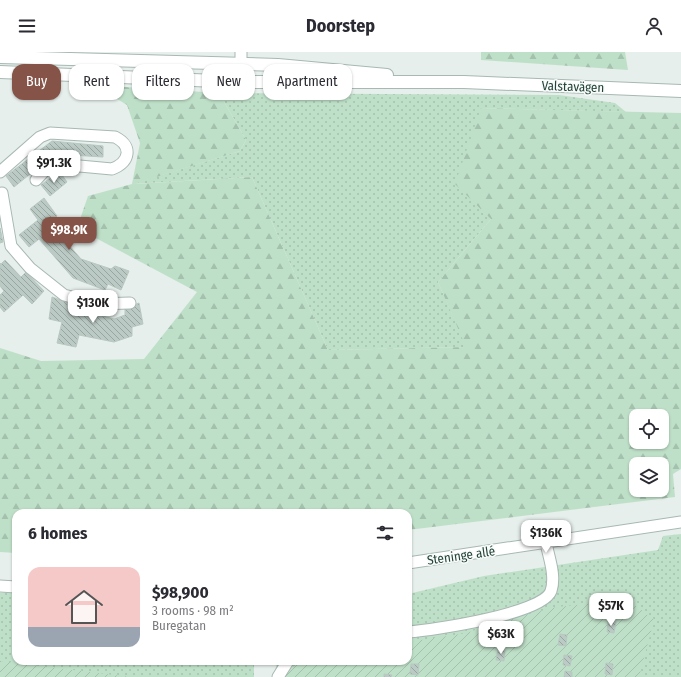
<!DOCTYPE html>
<meta charset="utf-8">
<style>
:root{--surface:#fff;--page:#f7f7f7;--text:#2b2b33;--muted:#7c7c81;--line:#e1e1e2;--accent:#855347}
body{margin:0;font-family:"Fira Sans Condensed",sans-serif;background:var(--page);color:var(--text);height:100vh;display:flex;flex-direction:column;font-size:15px;white-space:nowrap}
*{box-sizing:border-box;margin:0}
p{font-size:13px;color:var(--muted)}
.icon{flex:none;width:22px;height:22px;fill:none;stroke:currentColor;stroke-width:2;stroke-linecap:round;stroke-linejoin:round}
.map{position:relative;flex:1;overflow:hidden}
.side{position:absolute;left:12px;top:457px;width:400px;height:156px;display:flex;flex-direction:column;background:var(--surface);border-radius:12px;box-shadow:0 1px 3px #0004}
.side>*{flex:none}
.banner{position:absolute;left:12px;top:12px;width:400px;height:36px;display:flex;gap:8px}
.controls{position:absolute;left:629px;top:357px;display:grid;gap:8px}
.controls a{display:grid;place-items:center;width:40px;height:40px;border-radius:8px;background:var(--surface);box-shadow:0 1px 3px #0004;font-size:20px}
.price{position:absolute;translate:-50% -34px;padding:0 9px;border-radius:8px;background:#fff;color:#222;font-size:13px;line-height:26px;filter:drop-shadow(0 1px 2px #0008)}
.price::after{content:'';position:absolute;left:50%;top:24px;width:12px;height:9px;margin-left:-6px;background:inherit;clip-path:polygon(0 0,100% 0,50% 100%)}
.price.on{background:var(--accent);color:#fff}
ul{padding:0;list-style:none}
li{display:flex;align-items:center;gap:12px;height:100px;padding:0 16px}
li+li{border-top:1px solid var(--line)}
li span{display:grid;place-items:center;flex:none;width:112px;height:80px;border-radius:12px;color:#555}
li>.icon{margin-inline-start:auto}
span .icon{width:48px;height:48px;fill:#fffc;stroke-width:1}
li b{font-size:17px}
h2{display:flex;justify-content:space-between;align-items:center;height:48px;padding:0 16px;font-size:17px}
.pill{padding:0 14px;border-radius:12px;background:var(--surface);box-shadow:0 1px 3px #0004;font-size:14px;line-height:36px}
.pill.on{background:var(--accent);color:#fff}
header{display:flex;justify-content:space-between;align-items:center;height:52px;padding:0 16px;background:var(--surface);font-size:18px;font-weight:700}
.map>svg:first-child{display:block}
</style>
<header><svg class="icon" aria-label="menu" viewBox="0 0 24 24"><path d="M4 6h16M4 12h16M4 18h16"/></svg>Doorstep<svg class="icon" aria-label="person" viewBox="0 0 24 24"><circle cx="12" cy="8" r="4"/><path d="M4 21q1-7 8-7t8 7"/></svg></header>
<div class="map">
<svg width="681" height="625" viewBox="0 0 681 625">
<defs>
<pattern id="grass-dots" width="8" height="8" patternUnits="userSpaceOnUse"><rect width="8" height="8" fill="#bfe0c8"/><path d="M2 2h.1M6 6h.1" fill="none" stroke="#a4c1ad" stroke-width="1.8" stroke-linecap="round"/></pattern>
<pattern id="forest-firs" width="22" height="20" patternUnits="userSpaceOnUse"><rect width="22" height="20" fill="#bfe0c8"/><path d="M5 1l3.5 6h-7zM16 11l3.5 6h-7z" fill="#a4c1ad"/></pattern>
<pattern id="garden-furrows" width="10" height="10" patternUnits="userSpaceOnUse"><rect width="10" height="10" fill="#bfe0c8"/><path d="M-1 1l2-2M0 10L10 0M9 11l2-2" fill="none" stroke="#a4c1ad"/></pattern>
<pattern id="building-back-hatch" width="6" height="6" patternUnits="userSpaceOnUse"><rect width="6" height="6" fill="#bbcac4"/><path d="M-1 5l2 2M0 0l6 6M5-1l2 2" fill="none" stroke="#98a6a0"/></pattern>
</defs>
<rect width="100%" height="100%" fill="#e6efeb"/>
<path fill="url(#grass-dots)" d="M 219,41 L 559,43 L 615,51 L 626,60 L 481,56 L 491,167 L 438,230 L 467,295 L 328,298 L 252,125 L 132,132 L 240,99 L 246,88 Z
M 681,482 L 681,625 L 274,625 L 277,609 L 408,609 L 408,542 L 484,524 L 658,498 L 663,484 Z
M 0,541 L 16,541 L 16,609 L 254,609 L 254,625 L 0,625 Z"/>
<path fill="url(#forest-firs)" fill-rule="evenodd" d="M 481,0 L 625,0 L 628,18 L 481,8 Z
M 94,33 L 219,41 L 246,88 L 240,99 L 134,132 L 252,125 L 328,298 L 466,295 L 438,230 L 491,167 L 455,132 L 481,56 L 681,61 L 681,417 L 673,422 L 675,445 L 408,478 L 408,461 L 16,461 L 16,501 L 0,500 L 0,296 L 41,309 L 144,307 L 197,240 L 77,176 L 88,144 L 132,132 L 140,91 L 127,53 ZM 636,364 L 662,364 L 662,390 L 636,390 ZM 636,412 L 662,412 L 662,438 L 636,438 Z"/>
<path fill="url(#garden-furrows)" d="M 596,551 L 634,552 L 654,568 L 639,625 L 284,625 L 287,619 L 302,609 L 408,609 L 408,590 L 467,581 L 497,570 L 557,555 Z
M 0,609 L 130,625 L 0,625 Z"/>
<path fill="url(#building-back-hatch)" stroke="#b8c9c2" d="M 52,89 L 103,94 L 103,105 L 55,102 L 14,135 L 6,124 Z
M 59,119 L 67,130 L 50,144 L 41,133 Z
M 44,146 L 57,164 L 51,169 L 69,191 L 68,192 L 81,207 L 111,217 L 115,214 L 129,219 L 121,238 L 108,232 L 105,238 L 73,226 L 39,187 L 29,195 L 19,183 L 38,168 L 30,157 Z
M 0,176 L 3,190 L 0,191 Z
M 5,208 L 21,225 L 26,220 L 44,239 L 32,252 L 23,243 L 4,260 L 0,255 L 0,243 L 4,239 L 0,234 L 0,211 L 1,212 Z
M 52,245 L 69,251 L 67,255 L 114,267 L 125,263 L 125,257 L 139,251 L 143,272 L 132,275 L 132,284 L 114,290 L 79,283 L 76,295 L 57,291 L 62,270 L 49,267 Z
M 608,569 L 616,570 L 614,581 L 607,580 Z
M 560,582 L 567,583 L 566,594 L 558,593 Z
M 498,597 L 505,598 L 504,609 L 496,608 Z
M 564,603 L 572,604 L 570,614 L 563,613 Z
M 606,611 L 613,612 L 612,623 L 605,622 Z
M 411,612 L 419,612 L 418,623 L 410,622 Z
M 565,619 L 572,620 L 572,625 L 564,625 Z
M 384,622 L 392,623 L 391,625 L 384,625 Z"/>
<g fill="none" stroke-linecap="round" stroke-linejoin="round">
<g stroke="#a8b8b2" stroke-width="13">
<path id="minor" d="M 241,30 L 241,0
M 0,120 L 40,85 L 50,81 L 115,85 C 133,94 130,110 112,117 L 58,112 L 49,114 L 36,128
M 0,142 L 2,141 L 11,194 L 30,216 L 64,243 L 98,252 L 130,251
M 408,511 L 681,470
M 0,534 L 16,535
M 408,580 C 433,578 543,562 551,539 C 556,524 549,506 546,491
M 278,625 L 288,609"/>
</g>
<g stroke="#a8b8b2" stroke-width="14">
<path id="tertiary" d="M 0,5 L 278,13 L 387,23
M 0,20 L 241,30 L 464,30 L 681,39"/>
</g>
<use href="#minor" stroke="#fff" stroke-width="11"/>
<use href="#tertiary" stroke="#fff" stroke-width="12"/>
</g>
<g text-anchor="middle" stroke-width="3" stroke-linejoin="round" paint-order="stroke">
<g font-size="13" fill="#24423a" stroke="#f7fbf9">
<text transform="translate(573 34) rotate(2)" y="5">Valstavägen</text>
<text transform="translate(461 503) rotate(-8)" y="5">Steninge allé</text>
</g>
</g>
</svg>
<div class="controls">
<a><svg class="icon" aria-label="locate" viewBox="0 0 24 24"><circle cx="12" cy="12" r="6"/><path d="M12 2v4M12 18v4M2 12h4M18 12h4"/></svg></a>
<a><svg class="icon" aria-label="layers" viewBox="0 0 24 24"><path d="M12 4l9 5-9 5-9-5zM3 14l9 5 9-5"/></svg></a>
</div>
<b class="price" style="left:54px;top:132px">$91.3K</b>
<b class="price on" style="left:69px;top:199px">$98.9K</b>
<b class="price" style="left:93px;top:272px">$130K</b>
<b class="price" style="left:546px;top:502px">$136K</b>
<b class="price" style="left:611px;top:575px">$57K</b>
<b class="price" style="left:501px;top:603px">$63K</b>
<div class="banner">
<a class="pill on">Buy</a>
<a class="pill">Rent</a>
<a class="pill">Filters</a>
<a class="pill">New</a>
<a class="pill">Apartment</a>
</div>
<section class="side">
<h2>6 homes<svg class="icon" aria-label="filters" viewBox="0 0 24 24"><path d="M4 7h16M4 17h16"/><circle cx="9" cy="7" r="2"/><circle cx="15" cy="17" r="2"/></svg></h2>
<ul>
<li><span style="background:linear-gradient(#f6c9c9 75%,#9aa5b1 0)"><svg class="icon" aria-label="home" viewBox="0 0 24 24"><path d="M3 11l9-7 9 7M6 9v11h12V9"/></svg></span><div><b>$98,900</b><p>3 rooms · 98 m²</p><p>Buregatan</p></div></li>
</ul>
</section>
</div>
